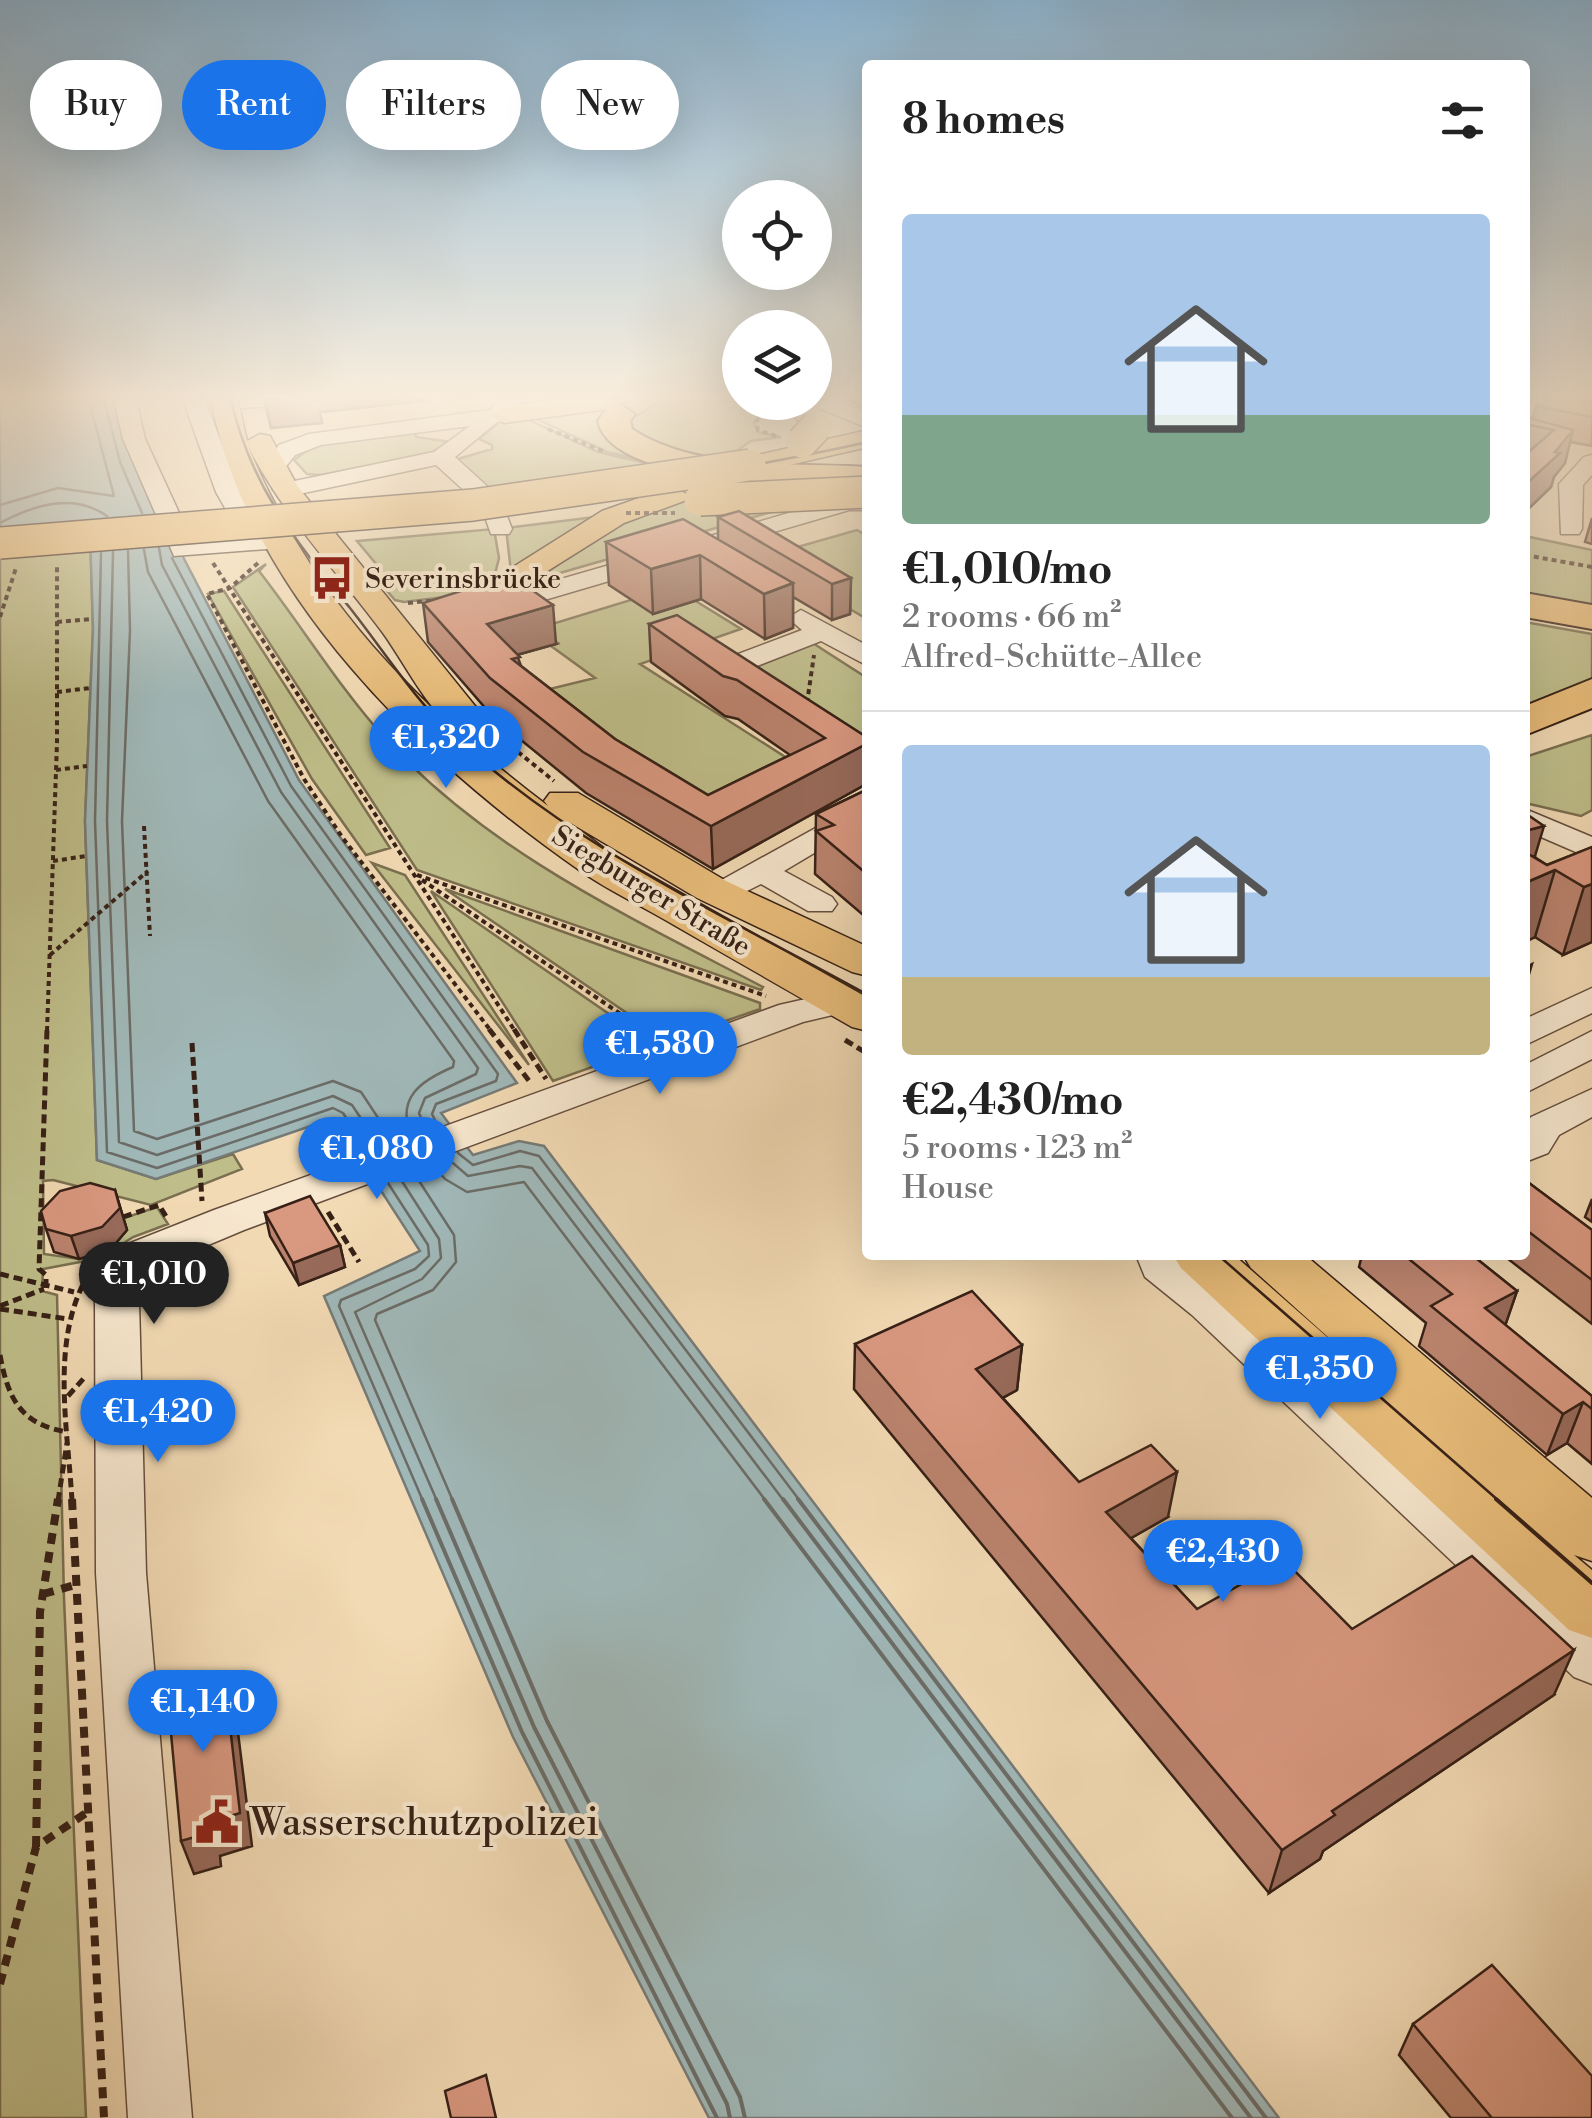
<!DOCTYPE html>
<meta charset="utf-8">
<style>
:root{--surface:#fff;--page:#f6f6f6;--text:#222;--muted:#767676;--line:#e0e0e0;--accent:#1a73e8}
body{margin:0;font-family:"Libre Bodoni",serif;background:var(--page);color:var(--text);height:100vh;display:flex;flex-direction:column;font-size:38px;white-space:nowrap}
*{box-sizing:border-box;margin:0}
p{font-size:32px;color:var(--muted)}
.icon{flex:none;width:55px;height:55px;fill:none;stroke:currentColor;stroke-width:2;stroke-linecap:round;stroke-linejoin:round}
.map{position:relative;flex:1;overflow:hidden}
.details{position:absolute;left:862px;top:60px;width:668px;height:1200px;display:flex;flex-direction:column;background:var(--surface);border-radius:10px;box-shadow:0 10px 40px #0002}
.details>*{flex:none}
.banner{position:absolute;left:30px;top:60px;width:682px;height:90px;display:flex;gap:20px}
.controls{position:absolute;left:722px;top:180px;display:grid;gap:20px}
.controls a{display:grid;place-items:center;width:110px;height:110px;border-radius:50%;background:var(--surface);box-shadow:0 10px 40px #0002;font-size:50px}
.price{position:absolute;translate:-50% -85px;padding:0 22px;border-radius:35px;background:var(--accent);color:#fff;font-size:32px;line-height:65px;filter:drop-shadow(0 2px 5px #0008)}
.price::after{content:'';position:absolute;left:50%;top:60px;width:30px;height:22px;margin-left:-15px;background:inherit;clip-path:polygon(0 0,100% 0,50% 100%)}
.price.active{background:#222;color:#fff}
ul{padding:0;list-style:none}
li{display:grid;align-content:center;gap:20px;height:530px;padding:0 40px}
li+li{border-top:2px solid var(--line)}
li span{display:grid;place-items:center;height:310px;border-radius:10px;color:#555}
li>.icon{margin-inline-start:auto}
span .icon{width:180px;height:180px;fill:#fffc;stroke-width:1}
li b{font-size:42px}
h2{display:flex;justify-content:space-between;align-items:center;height:120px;padding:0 40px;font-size:42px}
.pill{padding:0 35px;border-radius:45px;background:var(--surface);box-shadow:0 10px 40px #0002;font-size:35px;line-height:90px}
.pill.active{background:var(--accent);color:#fff}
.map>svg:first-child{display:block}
</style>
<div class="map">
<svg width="1592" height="2118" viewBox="0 0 1592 2118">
<rect width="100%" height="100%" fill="#f2dab4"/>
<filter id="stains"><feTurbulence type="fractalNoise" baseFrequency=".002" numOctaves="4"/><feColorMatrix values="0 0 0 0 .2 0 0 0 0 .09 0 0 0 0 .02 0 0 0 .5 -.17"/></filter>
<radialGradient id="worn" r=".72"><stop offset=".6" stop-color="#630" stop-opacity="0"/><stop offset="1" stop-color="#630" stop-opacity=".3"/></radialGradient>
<path fill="#bfbe8a" stroke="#7a6f50" stroke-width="2.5" d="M 663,400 L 778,403 L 788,408 L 766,410 L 754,422 L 758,432 L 781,437 L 751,441 L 725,459 L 677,455 L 635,438 L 631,419 Z
M 621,403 L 603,426 L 613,442 L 684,469 L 607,452 L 530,416 Z
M 527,419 L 598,452 L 676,470 L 487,488 L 451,461 L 492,449 L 492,445 L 479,439 L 502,420 Z
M 415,430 L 416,437 L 451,442 L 426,455 L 321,475 L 307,474 L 294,460 L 313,446 Z
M 792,474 L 844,491 L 560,573 L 545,573 L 645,510 Z
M 603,516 L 511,572 L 506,528 Z
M 494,529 L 499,558 L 493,582 L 476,593 L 404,602 L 395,600 L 368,569 L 377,565 L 357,541 Z
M 857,530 L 867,536 L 867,619 L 762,557 Z
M 90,532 L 93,629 L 85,821 L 97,1160 L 156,1179 L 233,1154 L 242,1169 L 151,1205 L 53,1180 L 43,1181 L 44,1254 L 79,1259 L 124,1218 L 157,1207 L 168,1224 L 133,1237 L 101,1258 L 43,1269 L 42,1291 L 57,1295 L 64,1598 L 86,2118 L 0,2118 L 0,550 Z
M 1525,536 L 1592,550 L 1592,610 L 1525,598 Z
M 266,564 L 259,571 C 301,625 337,684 383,736 C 485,850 629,917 763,987 L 761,990 L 417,870 L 233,587 Z
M 673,587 L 741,629 L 640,664 L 815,776 L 719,830 L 529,694 L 595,678 L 551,646 L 558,643 L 547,636 L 490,643 Z
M 224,591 L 390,848 L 366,855 L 312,779 L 208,594 Z
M 1525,622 L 1592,634 L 1592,680 L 1525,713 Z
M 808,640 L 867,678 L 867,746 L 737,665 Z
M 1592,735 L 1592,810 L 1581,816 L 1525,803 L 1525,757 Z
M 372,863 L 405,875 L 529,1065 Z
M 445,889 L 760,1003 L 760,1009 L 671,1040 L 662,1037 Z
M 431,891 L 654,1045 L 553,1081 Z"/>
<path fill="#a0b8b8" stroke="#767b77" stroke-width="2.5" d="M 0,400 L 125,400 L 181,553 L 299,780 L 517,1083 L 441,1113 L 473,1155 L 519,1141 L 544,1146 L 1279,2118 L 709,2118 L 513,1737 L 324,1296 L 420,1251 L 334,1118 L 156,1179 L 97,1160 L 85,821 L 93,629 L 90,532 L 0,550 Z"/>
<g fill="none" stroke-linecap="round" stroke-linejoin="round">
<path stroke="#6b6c67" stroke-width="2.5" d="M 104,400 L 120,462 L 142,513
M 0,505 L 58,488 L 114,496 L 89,400
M 0,523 C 34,505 73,492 107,516
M 159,548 L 162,565 L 281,792 L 478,1068 L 476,1074 L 425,1098 L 419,1113 L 426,1130
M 144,550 L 148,572 L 268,801 L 454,1061 L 453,1067 C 420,1081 396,1098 411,1136
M 128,551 L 130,630 L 122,821 L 134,1131 L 157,1139 L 333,1081 L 361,1092 L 394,1142
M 113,552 L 107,821 L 119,1142 L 157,1155 L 333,1096 L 352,1105 L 380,1147
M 101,553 L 95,821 L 107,1152 L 157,1168 L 333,1108 L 343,1113 L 368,1152
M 172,558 L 291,786 L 498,1074 L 496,1081 L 436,1104 L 432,1114 L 438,1126
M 458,1153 L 473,1165 L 520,1151 L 539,1156 L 800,1501
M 446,1157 L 468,1176 L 520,1166 L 532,1168 L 784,1501
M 431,1163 L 445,1179 L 467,1192 L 524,1182 L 766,1501
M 412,1170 L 454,1235 L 456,1262 L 433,1290 L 377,1314 L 375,1320 L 453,1501
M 398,1175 L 439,1239 L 441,1258 L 422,1279 L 355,1312 L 437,1501
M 386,1180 L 428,1245 L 429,1256 L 415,1269 L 341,1300 L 339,1306 L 423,1501"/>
<path stroke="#6b6c67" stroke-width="4" d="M 422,1499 L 522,1732 L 717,2118
M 436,1499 L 534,1727 L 727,2104 L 730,2118
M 452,1499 L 547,1721 L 740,2097 L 745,2118
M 764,1499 L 1232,2118
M 783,1499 L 1251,2118
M 798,1499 L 1266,2118"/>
<g stroke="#654e3e" stroke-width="3">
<path id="minor" d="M 114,400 L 136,400 L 145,439 L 193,543 L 242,538 L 216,492 L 183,400 L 205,400 L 240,492 L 270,544 L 267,549 L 174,556 L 123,439 Z
M 239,400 L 283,400 L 273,406 L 240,408 Z
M 499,400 L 525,400 L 512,411 L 512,420 L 497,422 L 455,457 L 500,498 L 512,529 L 509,534 L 491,534 L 481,506 L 436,465 L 285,497 L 273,490 L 285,483 L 434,452 L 470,426 L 321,445 L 295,455 L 280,474 L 264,474 L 261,469 L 279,445 L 309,434 L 490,410 Z
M 815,400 L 838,400 L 868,414 L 868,428 L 812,405 Z
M 1533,400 L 1554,400 L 1533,429 L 1525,431 L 1525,410 Z
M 1592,455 L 1592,475 L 1583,485 L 1582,529 L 1579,534 L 1561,534 L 1559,484 L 1584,457 Z
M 868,496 L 868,510 L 849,510 L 716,549 L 704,542 L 707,537 L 840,498 Z
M 658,551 L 671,559 L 667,564 L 490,616 L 477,608 L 481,602 Z
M 801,610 L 868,646 L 868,666 L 821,641 L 747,670 L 764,685 L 760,691 C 741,696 724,683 713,668 L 717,662 L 802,630 L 788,618 Z
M 868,799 L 868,821 L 784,871 L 832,897 L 837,904 L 832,911 L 808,911 L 761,884 L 721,904 L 709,901 L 704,894 L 709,887 Z
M 1525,809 L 1592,837 L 1592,859 L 1525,830 Z
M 1592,988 L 1592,1013 L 1525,1045 L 1525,1019 Z
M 841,991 L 854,994 L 859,1002 L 854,1010 L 803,1022 L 244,1230 L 158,1266 L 143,1278 L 139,1301 L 146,1573 L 192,2118 L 128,2118 L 96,1573 L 95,1301 L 108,1260 L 128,1244 L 214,1210 L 779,1005 Z
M 1592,1031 L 1592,1059 L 1525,1093 L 1525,1065 Z
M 1592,1089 L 1592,1117 L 1559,1135 L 1548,1153 L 1525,1162 L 1525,1127 L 1531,1117 Z
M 1136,1255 L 1178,1255 L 1592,1628 L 1592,1684 L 1574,1677 L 1192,1315 L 1145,1277 Z"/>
</g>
<g stroke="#362016" stroke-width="3">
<path id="major" d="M 211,400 L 238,400 L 247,441 L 260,434 L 270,436 L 298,487 L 492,727 L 486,735 C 475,738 466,739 457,732 C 426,708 406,665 383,633 C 337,571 283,516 248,446 C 310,598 419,708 548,806 L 544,801 L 550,793 L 578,793 L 726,881 L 868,947 L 868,976 L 852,972 L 697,898 L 569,822 L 613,855 L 868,998 L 868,1031 L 852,1027 C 792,993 733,959 674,925 C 644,907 611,892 582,872 C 425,763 248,595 211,400 Z
M 552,400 L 628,400 L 615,408 L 504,423 L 490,415 L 504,407 Z
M 815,401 L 831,426 L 817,434 L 807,432 L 784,402 Z
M 868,430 L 868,447 L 750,474 L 736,465 L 740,459 Z
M 673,486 L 688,495 L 684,501 L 624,523 L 471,619 L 447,619 L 442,612 L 602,511 Z
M 1173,1255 L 1234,1255 L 1368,1373 L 1251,1268 L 1243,1255 L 1305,1255 L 1592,1498 L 1592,1561 L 1574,1555 L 1592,1570 L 1592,1638 L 1569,1630 L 1181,1268 Z"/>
</g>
<g stroke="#362016" stroke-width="4">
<path id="highway" d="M 619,404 L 635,414 L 630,421 L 632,429 C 697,472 793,462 868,467 L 868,487 C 812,484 612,487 598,421 L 608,407 Z
M 1525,593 L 1592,605 L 1592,629 L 1525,617 Z
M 1592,679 L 1592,708 L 1525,735 L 1525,706 Z"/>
</g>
<path stroke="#362016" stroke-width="4" stroke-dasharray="5 4" stroke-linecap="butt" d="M 548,429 L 603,451
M 776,436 L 758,430 L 756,422 L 763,413 L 777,408
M 1525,555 L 1592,567
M 213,563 L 515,1031
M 258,563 L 230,588 L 207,594 L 304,779 L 342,837 L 491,1031
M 408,603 L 437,600
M 0,617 L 16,568
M 57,622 L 92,619
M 57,692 L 90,688
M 807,703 L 814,655
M 497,735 L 554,781
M 56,770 L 87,766
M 144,826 L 150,936
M 53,861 L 86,856
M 417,875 L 766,996
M 422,880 L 646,1031
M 50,955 L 148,871
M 47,1031 L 57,742 L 57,565"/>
<path stroke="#362016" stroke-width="5" stroke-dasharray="9 5" stroke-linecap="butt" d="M 489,1029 L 530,1082
M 514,1029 L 546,1079
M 642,1029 L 657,1039
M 845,1040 L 868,1054
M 192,1043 L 202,1201
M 328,1212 L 359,1262
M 123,1217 L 159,1205 L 167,1218
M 0,1274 L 74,1292
M 46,1288 L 46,1275 L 39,1269 L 47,1029
M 0,1306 L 44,1289
M 0,1309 L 68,1319
M 0,1355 C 8,1399 21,1425 68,1432
M 68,1396 L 84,1378
M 58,1501 L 67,1443
M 72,1501 C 68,1428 49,1337 90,1272"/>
<path stroke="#362016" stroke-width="8" stroke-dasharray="11 8" stroke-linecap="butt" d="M 72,1499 L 104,2118
M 43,1594 L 79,1584
M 36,1847 L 40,1612 L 58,1499
M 0,1984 L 36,1847 L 89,1811"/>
<use href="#minor" fill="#f7e7ce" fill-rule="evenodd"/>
<use href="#major" fill="#e9bd7a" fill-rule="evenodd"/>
<use href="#highway" fill="#e9bd7a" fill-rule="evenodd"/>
<path stroke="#362016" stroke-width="2.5" d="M 231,400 C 251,487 295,540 350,608 C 384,651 416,702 456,738 C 575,848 727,917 868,995
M 0,547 C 292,525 582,505 868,442
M 1218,1255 L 1499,1501"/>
<path stroke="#362016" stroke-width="4" d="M 1496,1499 L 1592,1583"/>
<g stroke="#362016" stroke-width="34" stroke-linecap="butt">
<path id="major-bridge" d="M 802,442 L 817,426
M 700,500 L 868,492
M 0,543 L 473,505 L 750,465"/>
</g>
<path stroke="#362016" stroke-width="4" stroke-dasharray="5 4" stroke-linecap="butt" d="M 626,513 L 675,513"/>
<use href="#major-bridge" stroke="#e9bd7a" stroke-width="31"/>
</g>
<path fill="#bb836e" stroke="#362016" stroke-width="2.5" d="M 264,400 L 432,400 L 320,412 L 322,423 L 271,428 Z
M 848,400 L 868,400 L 868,410 Z
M 1525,400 L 1529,418 L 1532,419 L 1536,406 L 1592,400 L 1592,446 L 1570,442 L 1565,463 L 1554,477 L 1551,487 L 1525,512 Z
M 718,517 L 851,578 L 850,614 L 832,620 L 793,597 L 793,628 L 765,639 L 701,599 L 653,614 L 609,585 L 606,542 L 718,540 Z
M 1592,518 L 1592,544 L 1585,542 Z
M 423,603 L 556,644 L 517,655 L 521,666 L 615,739 L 708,795 L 790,755 L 738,719 L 725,716 L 651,662 L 649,624 L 868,738 L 868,783 L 713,869 L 586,793 L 494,718 L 428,642 Z
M 868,789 L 868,919 L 815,874 L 816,814 Z
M 1525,809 L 1529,812 L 1528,815 L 1535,856 L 1533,856 L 1547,865 L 1592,847 L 1592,942 L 1563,955 L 1535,937 Z
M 1525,1180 L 1592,1230 L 1592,1324 L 1503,1255 L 1525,1255 Z
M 115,1190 L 127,1230 L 110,1250 L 79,1259 L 54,1252 L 46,1229 Z
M 1592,1199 L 1592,1222 L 1585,1217 Z
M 265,1213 L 340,1245 L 345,1267 L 299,1285 L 270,1236 Z
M 1362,1255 L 1472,1255 L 1517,1291 L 1505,1325 L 1592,1396 L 1592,1464 L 1567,1443 L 1547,1455 L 1419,1346 L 1426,1323 L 1359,1267 Z
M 855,1344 L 1022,1345 L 1017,1390 L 1003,1398 L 1079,1482 L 1168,1517 L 1131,1538 L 1197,1609 L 1352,1629 L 1554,1695 L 1323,1851 L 1320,1859 L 1269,1893 L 854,1389 Z
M 1413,2024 L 1592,2118 L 1451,2118 L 1399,2055 Z"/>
<path fill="#986a5a" stroke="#362016" stroke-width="2.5" d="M 266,400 L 432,400 L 320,412 L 322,423 L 271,428 Z
M 1573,430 L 1565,463 L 1554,477 L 1551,487 L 1525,512 L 1525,485 Z
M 700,555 L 701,599 L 653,614 L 651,569 Z
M 851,578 L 850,614 L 832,620 L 832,584 Z
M 793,583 L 793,628 L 765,639 L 764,594 Z
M 553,605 L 556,644 L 491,662 L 487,624 Z
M 868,743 L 868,783 L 713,869 L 711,826 Z
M 1544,826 L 1535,856 L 1525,859 L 1525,831 Z
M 1555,870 L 1535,937 L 1525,942 L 1525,883 Z
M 1592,884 L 1592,942 L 1563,955 L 1584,887 Z
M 1532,964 L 1525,988 L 1525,968 Z
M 115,1190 L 127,1230 L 110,1250 L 79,1259 L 71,1236 Z
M 340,1245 L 345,1267 L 299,1285 L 293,1263 Z
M 1517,1291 L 1503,1332 L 1485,1308 Z
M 1022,1345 L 1017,1390 L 972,1414 L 976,1369 Z
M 1583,1402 L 1567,1443 L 1547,1455 L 1563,1414 Z
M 1177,1472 L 1168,1517 L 1098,1557 L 1106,1512 Z
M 1574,1650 L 1554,1695 L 1323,1851 L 1320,1859 L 1269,1893 L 1282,1850 L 1332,1811 Z
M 224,1674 L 235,1708 L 252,1846 L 220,1856 L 221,1866 L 194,1874 L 181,1841 L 208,1823 Z"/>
<path fill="#d99880" stroke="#362016" stroke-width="2.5" d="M 1525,400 L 1529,400 L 1529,418 L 1573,430 L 1555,452 L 1560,453 L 1525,485 L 1525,455 L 1554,430 L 1525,424 Z
M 1545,400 L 1592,400 L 1592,417 L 1536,406 L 1543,404 Z
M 739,511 L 851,578 L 832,584 L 718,517 Z
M 683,519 L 793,583 L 764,594 L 700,555 L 651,569 L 606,542 Z
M 511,575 L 553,605 L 487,624 L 520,657 L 512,659 L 615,739 L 708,795 L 825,738 L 737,680 L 723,676 L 649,624 L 677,615 L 868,738 L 868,743 L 711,826 L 583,752 L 490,678 L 423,603 Z
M 868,789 L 868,875 L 816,831 L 834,825 L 816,814 Z
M 1525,813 L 1544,826 L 1525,831 Z
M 1592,847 L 1592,884 L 1584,887 L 1555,870 L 1525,883 L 1525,852 L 1547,865 Z
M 1525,1180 L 1592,1230 L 1592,1280 L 1525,1229 Z
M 90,1183 L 115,1190 L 120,1208 L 102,1227 L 71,1236 L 46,1229 L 41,1211 L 60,1191 Z
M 310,1196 L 340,1245 L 293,1263 L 265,1213 Z
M 1404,1255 L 1472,1255 L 1517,1291 L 1485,1308 L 1592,1396 L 1592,1409 L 1583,1402 L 1563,1414 L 1431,1306 L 1452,1294 Z
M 972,1291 L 1022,1345 L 976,1369 L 1079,1482 L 1151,1445 L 1177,1472 L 1106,1512 L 1197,1609 L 1284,1560 L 1352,1629 L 1472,1556 L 1574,1650 L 1332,1811 L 1335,1815 L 1282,1850 L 855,1344 Z
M 224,1674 L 240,1813 L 208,1823 L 209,1833 L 181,1841 L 167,1690 Z
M 1492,1965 L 1592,2076 L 1592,2118 L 1492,2118 L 1413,2024 Z
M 486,2075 L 496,2118 L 451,2118 L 445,2091 Z"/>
<linearGradient id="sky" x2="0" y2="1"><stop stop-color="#8bb6d5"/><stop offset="0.57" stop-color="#f9eedd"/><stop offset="1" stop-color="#f9eedd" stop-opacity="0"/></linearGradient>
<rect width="1592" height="697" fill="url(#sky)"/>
<defs>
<g id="bus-bare" transform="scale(3.45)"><path d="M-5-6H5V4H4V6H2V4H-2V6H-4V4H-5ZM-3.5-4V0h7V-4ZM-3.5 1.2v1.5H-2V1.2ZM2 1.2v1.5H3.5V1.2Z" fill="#8f2418" stroke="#f7e7ce" stroke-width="2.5" paint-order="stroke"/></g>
<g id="civic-bare" transform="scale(3.45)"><path d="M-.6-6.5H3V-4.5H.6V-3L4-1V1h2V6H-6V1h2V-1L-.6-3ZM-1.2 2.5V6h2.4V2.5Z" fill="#8f2418" stroke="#f7e7ce" stroke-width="2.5" paint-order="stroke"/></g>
</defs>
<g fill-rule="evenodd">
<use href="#bus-bare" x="332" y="578"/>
<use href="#civic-bare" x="217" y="1822"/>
</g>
<g text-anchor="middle" stroke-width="8" stroke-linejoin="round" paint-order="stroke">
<g font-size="28" fill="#362016" stroke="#f7e7ce" text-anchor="start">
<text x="365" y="588">Severinsbrücke</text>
</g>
<g font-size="28" fill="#362016" stroke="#f7e7ce">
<text transform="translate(652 890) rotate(31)" y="10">Siegburger Straße</text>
</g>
<g font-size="38" fill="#362016" stroke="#f7e7ce" text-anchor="start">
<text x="250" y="1835">Wasserschutzpolizei</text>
</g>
</g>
<rect width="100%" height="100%" filter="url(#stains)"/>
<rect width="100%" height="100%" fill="url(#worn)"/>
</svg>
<div class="controls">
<a><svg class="icon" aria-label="locate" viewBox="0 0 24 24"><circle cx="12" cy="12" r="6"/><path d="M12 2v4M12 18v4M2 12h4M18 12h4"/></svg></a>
<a><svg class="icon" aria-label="layers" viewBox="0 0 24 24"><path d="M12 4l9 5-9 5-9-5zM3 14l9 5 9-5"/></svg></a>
</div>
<b class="price" style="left:446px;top:791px">€1,320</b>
<b class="price" style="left:660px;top:1097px">€1,580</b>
<b class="price" style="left:377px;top:1202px">€1,080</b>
<b class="price active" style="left:154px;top:1327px">€1,010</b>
<b class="price" style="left:1320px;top:1422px">€1,350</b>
<b class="price" style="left:158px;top:1465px">€1,420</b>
<b class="price" style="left:1223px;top:1605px">€2,430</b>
<b class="price" style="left:203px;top:1755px">€1,140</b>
<div class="banner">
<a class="pill">Buy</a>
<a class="pill active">Rent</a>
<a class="pill">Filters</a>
<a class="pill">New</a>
</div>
<section class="details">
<h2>8 homes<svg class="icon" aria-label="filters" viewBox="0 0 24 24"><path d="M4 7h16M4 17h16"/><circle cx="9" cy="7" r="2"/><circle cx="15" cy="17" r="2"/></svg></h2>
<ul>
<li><span style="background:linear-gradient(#a9c7e8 65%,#7fa58c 0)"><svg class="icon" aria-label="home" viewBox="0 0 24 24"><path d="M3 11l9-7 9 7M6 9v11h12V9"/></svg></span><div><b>€1,010/mo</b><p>2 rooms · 66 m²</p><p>Alfred-Schütte-Allee</p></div></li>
<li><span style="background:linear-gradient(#a9c7e8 75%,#c2b280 0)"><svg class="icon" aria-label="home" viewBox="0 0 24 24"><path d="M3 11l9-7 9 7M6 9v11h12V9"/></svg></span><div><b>€2,430/mo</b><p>5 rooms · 123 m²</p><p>House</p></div></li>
</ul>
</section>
</div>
